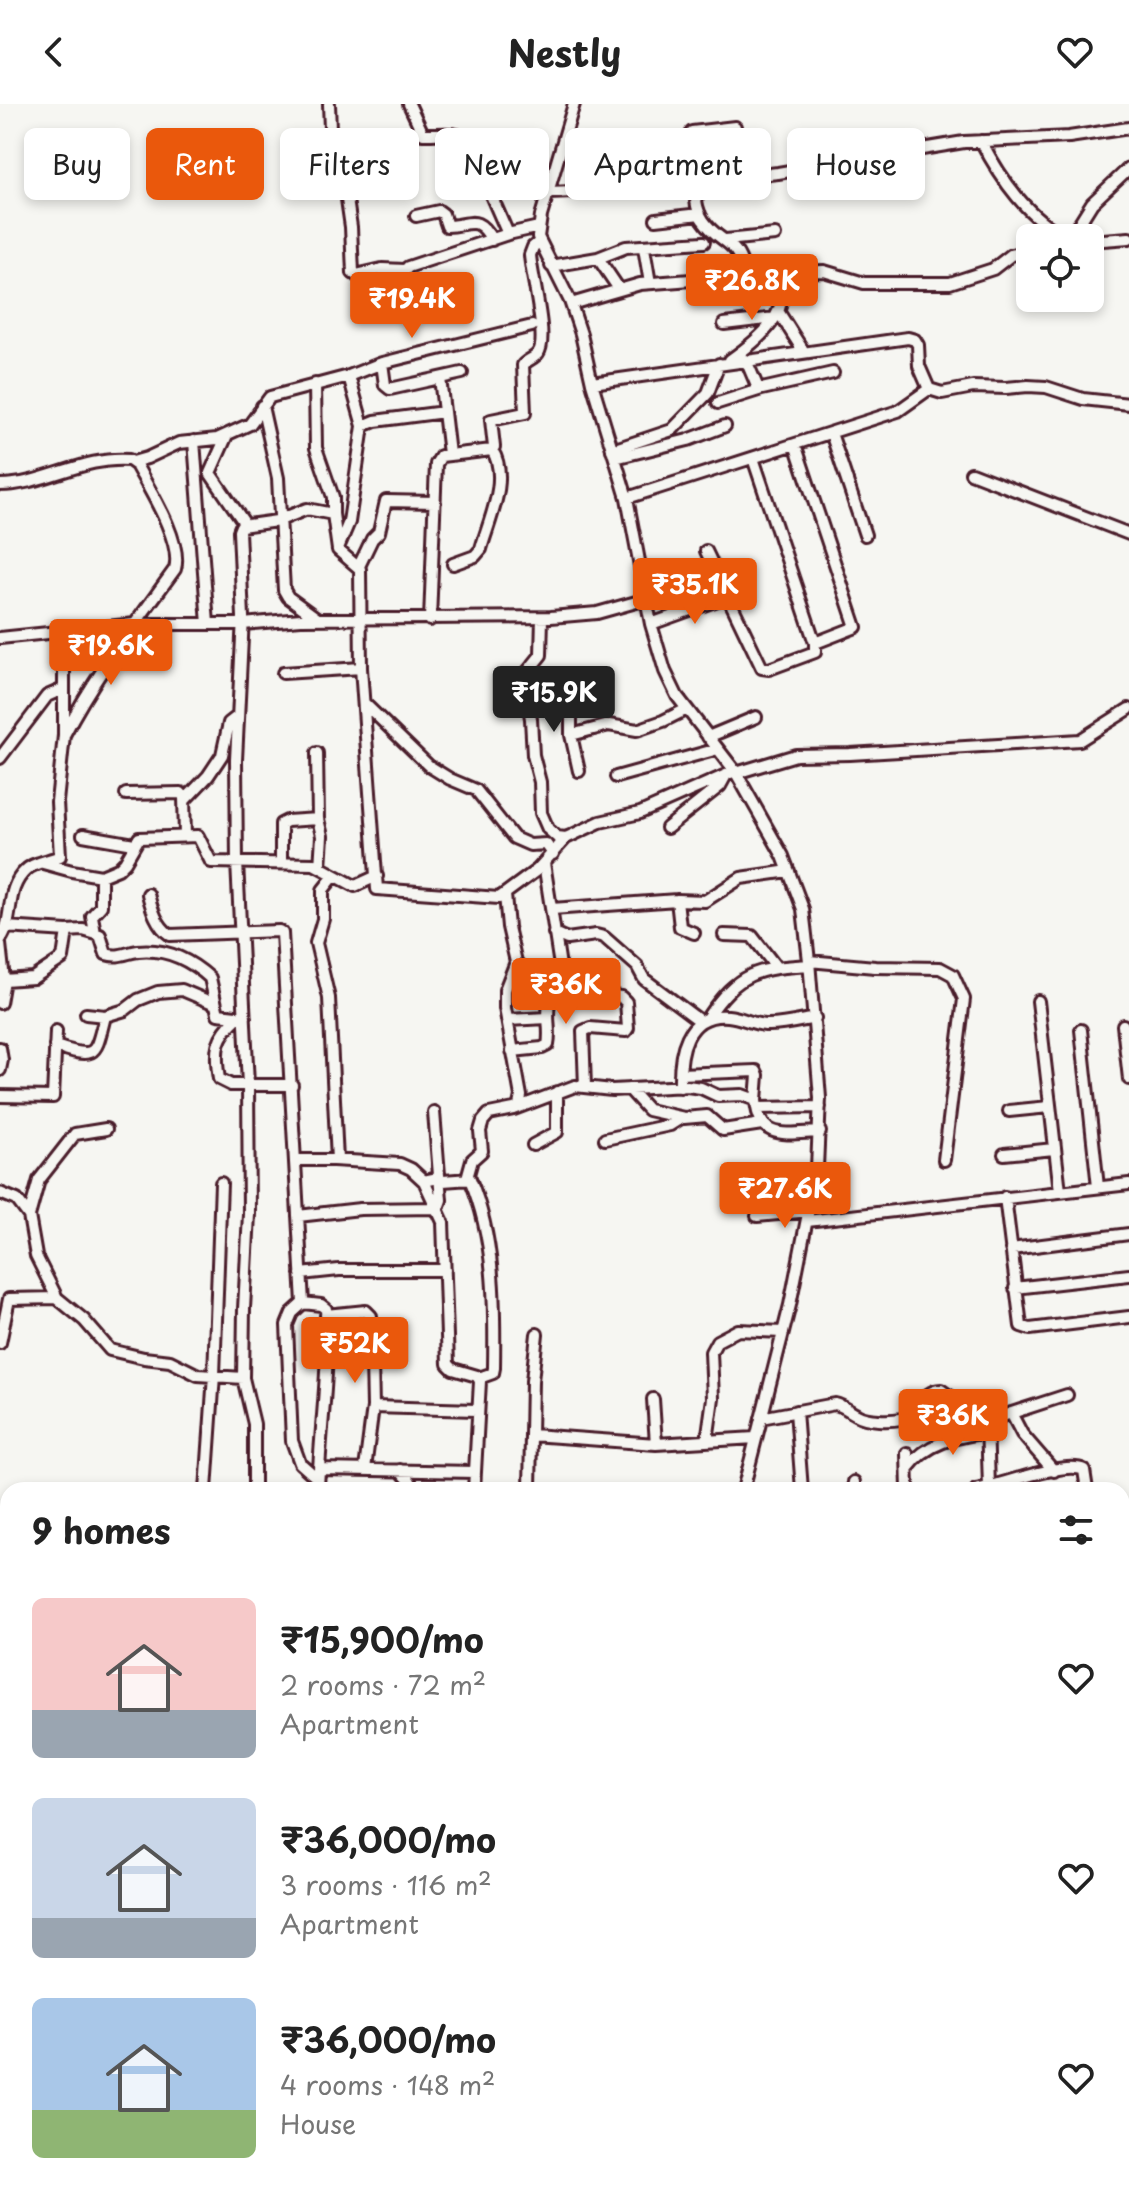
<!DOCTYPE html>
<meta charset="utf-8">
<style>
:root{--surface:#fff;--page:#f2f2f2;--text:#222;--muted:#767676;--accent:#ea580c}
body{margin:0;font-family:"Playpen Sans",sans-serif;background:var(--page);color:var(--text);height:100vh;display:flex;flex-direction:column;font-size:30px;white-space:nowrap}
*{box-sizing:border-box;margin:0}
p{font-size:26px;color:var(--muted)}
.icon{flex:none;width:44px;height:44px;fill:none;stroke:currentColor;stroke-width:2;stroke-linecap:round;stroke-linejoin:round}
.map{position:relative;flex:1;overflow:hidden}
.details{position:absolute;left:0px;top:1378px;width:1130px;height:712px;display:flex;flex-direction:column;background:var(--surface);border-radius:24px 24px 0 0;box-shadow:0 4px 12px #0003}
.details>*{flex:none}
.banner{position:absolute;left:24px;top:24px;width:1082px;height:72px;display:flex;gap:16px}
.tools{position:absolute;left:1016px;top:120px;display:grid;gap:16px}
.tools a{display:grid;place-items:center;width:88px;height:88px;border-radius:12px;background:var(--surface);box-shadow:0 4px 12px #0003;font-size:40px}
.price{position:absolute;translate:-50% -68px;padding:0 18px;border-radius:8px;background:var(--accent);color:#fff;font-size:26px;line-height:52px;filter:drop-shadow(0 2px 4px #0008)}
.price::after{content:'';position:absolute;left:50%;top:48px;width:24px;height:18px;margin-left:-12px;background:inherit;clip-path:polygon(0 0,100% 0,50% 100%)}
.price.selected{background:#222;color:#fff}
ul{padding:0;list-style:none}
li{display:flex;align-items:center;gap:24px;height:200px;padding:0 32px}
li span{display:grid;place-items:center;flex:none;width:224px;height:160px;border-radius:12px;color:#555}
li>.icon{margin-inline-start:auto}
span .icon{width:96px;height:96px;fill:#fffc;stroke-width:1}
li b{font-size:34px}
h2{display:flex;justify-content:space-between;align-items:center;height:96px;padding:0 32px;font-size:34px}
.chip{padding:0 28px;border-radius:12px;background:var(--surface);box-shadow:0 4px 12px #0003;font-size:28px;line-height:72px}
.chip.selected{background:var(--accent);color:#fff}
header{display:flex;justify-content:space-between;align-items:center;height:104px;padding:0 32px;background:var(--surface);font-size:36px;font-weight:700}
.map>svg:first-child{display:block}
</style>
<header><svg class="icon" aria-label="back" viewBox="0 0 24 24"><path d="M15 5l-7 7 7 7"/></svg>Nestly<svg class="icon" aria-label="heart" viewBox="0 0 24 24"><path d="M12 20l-8-8c-3-5 5-10 8-4 3-6 11-1 8 4z"/></svg></header>
<div class="map">
<svg width="1129" height="2090" viewBox="0 0 1129 2090">
<rect width="100%" height="100%" fill="#f6f6f2"/>
<filter id="ink" filterUnits="userSpaceOnUse"><feTurbulence type="fractalNoise" baseFrequency=".0125" numOctaves="2"/><feDisplacementMap in="SourceGraphic" scale="16" xChannelSelector="R" yChannelSelector="G"/><feConvolveMatrix kernelMatrix="1 2 1 2 8 2 1 2 1" color-interpolation-filters="sRGB"/></filter>
<g filter="url(#ink)">
<path fill="#e9e6e3" d="M 0,1686 L 8,1688 L 8,2082 L 562,2082 L 562,2090 L 0,2090 Z"/>
<g fill="none" stroke-linecap="round" stroke-linejoin="round">
<g stroke="#4a1f2b" stroke-width="16">
<path id="street" d="M 329,0 L 330,25 L 341,54 L 351,123 L 353,169 L 356,171 L 382,165 L 405,166
M 409,0 L 423,30 C 438,31 455,26 467,36 L 508,130
M 574,0 L 541,112 L 538,133 L 570,197 L 581,230 L 592,279 L 627,394 L 651,520 L 665,567 L 677,592 L 735,667 L 783,752 L 803,805 L 809,857 L 820,994 L 817,1064 L 790,1201 L 743,1386
M 331,28 L 367,39 L 374,52 L 403,65
M 692,28 L 735,23 L 746,72
M 981,37 C 1001,75 1028,115 1068,134
M 694,78 C 696,91 695,105 703,116 C 721,142 737,133 745,171
M 549,89 L 621,86 L 778,69 L 964,38 L 1069,33 L 1129,24
M 416,112 L 439,107 L 443,110 L 447,122 C 471,121 477,110 492,136
M 656,115 L 700,110
M 1061,131 L 1077,123 L 1092,99 L 1129,64
M 726,136 L 775,131
M 1090,137 L 1129,134
M 644,144 L 650,179
M 598,154 L 619,185
M 551,162 L 598,154 L 626,143 L 704,138
M 411,196 L 403,169 L 408,163 L 508,130 L 539,123
M 571,200 L 640,180 L 794,168 L 824,167 L 864,179 L 950,179 L 993,165 L 1011,151 L 1030,147
M 778,207 L 804,248
M 724,220 L 775,214
M 730,256 C 758,236 796,208 776,169
M 746,256 L 757,282 L 762,285 L 833,269
M 382,259 L 385,281 L 390,285 L 462,269
M 349,272 L 363,322
M 440,274 L 449,350
M 592,279 L 908,234 L 915,236 L 918,241 L 919,262 L 929,285 L 942,289 L 973,283 L 1006,284 L 1028,282 L 1046,283 L 1083,295 L 1129,300
M 315,280 L 316,344 L 333,393 L 333,410
M 718,299 L 762,285
M 262,302 L 278,374 L 284,486 L 288,493 L 318,515
M 831,329 L 865,431
M 227,331 L 210,369 L 245,420
M 194,337 L 208,520
M 795,340 L 856,523 L 815,539
M 612,346 L 672,326 L 708,289 L 719,260
M 615,354 L 688,336 L 725,322
M 133,358 L 147,354 L 179,339 L 217,335 L 250,320 L 270,293 L 349,272 L 382,259 L 532,222
M 971,369 L 1129,430
M 0,381 C 44,381 84,352 129,356 L 136,361 C 149,385 183,438 175,465 C 136,519 95,571 64,631
M 627,394 L 898,307 L 929,285
M 338,444 L 349,418 L 363,322 L 375,317 L 444,308
M 706,447 L 762,564 L 769,565 L 815,548 L 815,539 L 753,354
M 453,460 L 475,452 L 481,445 C 489,416 510,374 492,346
M 359,462 L 372,435 L 379,428 L 386,397 L 435,398
M 542,514 L 541,551 L 524,572 L 531,615 L 533,651 L 540,678 L 541,709 L 548,725 L 557,733 L 566,734
M 430,516 L 436,360 L 441,352 L 492,346 L 494,343 L 491,316 L 525,309 L 523,261 C 527,256 535,254 538,249 C 549,236 531,170 530,151 L 533,143 L 539,138
M 651,520 L 726,493
M 0,534 L 135,520 L 243,520 L 301,515 L 551,513 L 597,509 L 647,495
M 283,569 L 361,564
M 571,588 L 571,631 L 579,667
M 365,600 L 429,662 L 450,675 L 476,686 L 514,734 L 530,741 L 546,740 L 553,750
M 571,631 L 609,621 L 637,626 L 663,617 L 687,605
M 708,633 L 756,613
M 317,649 L 318,715 L 322,732 L 320,763
M 0,654 L 47,592 L 63,585
M 736,669 L 796,651 L 850,650 L 1080,636 L 1129,605
M 616,673 L 718,645
M 126,690 L 181,689 L 184,693 L 185,732
M 184,697 L 208,672 L 222,651 L 229,619 L 238,612
M 667,724 L 720,682 L 726,671
M 83,731 L 134,740
M 281,758 L 281,720 L 287,717 L 318,715
M 43,759 L 72,767 L 101,772
M 334,772 L 323,786 L 323,815 L 316,839 L 329,894 L 337,1056
M 148,790 C 152,806 157,822 170,831 L 279,827 L 282,829 L 303,1199
M 505,791 L 508,823 L 516,858 L 551,895
M 677,796 L 680,823 L 694,829
M 552,805 L 677,796 L 705,797 L 741,774 L 789,767
M 6,823 L 67,827
M 95,829 L 92,812 L 101,802 L 101,772 L 118,765 L 125,758 L 139,734 L 198,732 L 211,758 L 314,760 L 355,782 L 377,772
M 554,829 L 567,835 L 596,831 L 604,833 L 637,862 L 644,875 L 700,917
M 724,831 L 752,832 L 776,863
M 0,836 C 15,815 4,786 26,766 C 34,758 50,757 60,752 L 57,698 L 64,631 L 64,529
M 0,840 L 4,876 L 0,899
M 809,857 L 875,863 L 940,864 L 953,871 L 964,895 L 944,1056
M 516,858 L 505,886 L 505,904 L 521,992 L 519,1001
M 4,876 L 33,874 L 63,854 L 67,827 L 83,826 L 100,831 L 106,850 C 119,854 125,849 138,847 C 166,844 190,856 210,874 L 218,910 L 245,913
M 554,885 L 621,893 L 626,898 L 628,924 L 626,927 L 590,924 L 583,927 L 585,983
M 1038,897 L 1060,1087
M 86,910 L 105,912 L 125,906 L 138,896 L 158,888 L 182,886 L 215,900
M 238,913 C 216,933 214,945 219,975 L 231,981 L 292,981
M 707,914 C 738,868 757,864 810,861
M 507,916 L 548,914
M 1123,921 L 1129,975
M 1081,926 L 1098,1083
M 55,942 C 98,956 95,951 105,912
M 0,944 L 2,956 L 0,966
M 512,947 L 542,944 L 548,941 C 551,927 546,914 549,900 C 552,887 559,876 560,862 L 544,759
M 680,970 L 756,967 L 758,971 L 756,996
M 680,983 C 679,950 685,908 728,912 C 741,913 752,920 765,921 C 781,922 799,917 815,914
M 629,985 L 648,1006 L 684,1014 L 707,1012 L 723,1026 L 762,1020
M 0,992 L 53,993 L 56,927
M 757,1004 L 820,1003
M 1009,1007 L 1049,1003
M 434,1008 L 441,1096 L 437,1107
M 106,1025 L 75,1030 L 39,1076 L 29,1112 L 36,1152 L 57,1194 L 84,1216 L 110,1246 L 144,1254 L 170,1257 L 198,1271 L 243,1274
M 605,1035 L 670,1021 L 681,1014
M 533,1041 L 557,1028 L 557,988
M 1004,1050 L 1054,1045
M 296,1056 L 333,1056 L 400,1060 L 411,1065 L 424,1077 L 443,1118 L 448,1260 L 453,1265 L 477,1272 L 480,1277 L 474,1386
M 467,1074 L 472,1056 L 482,1047 L 480,1027 L 483,1017 L 489,1010 L 514,1005 L 575,982 L 612,986 L 687,982 L 701,984 L 718,992 L 742,991 L 756,996 C 759,1038 787,1029 820,1028
M 424,1077 L 438,1074 L 443,1077 L 470,1075 C 495,1134 495,1201 494,1264 L 493,1269 L 479,1274
M 0,1089 L 17,1096 L 29,1112
M 1005,1093 L 1021,1222 L 1030,1225 L 1129,1213
M 298,1112 L 360,1105 L 436,1104
M 757,1112 L 809,1107
M 807,1117 L 1129,1080
M 1011,1145 L 1129,1130
M 301,1170 L 339,1166 L 445,1166
M 1015,1184 L 1129,1171
M 326,1211 L 366,1207 L 371,1212 L 373,1303 L 365,1365
M 0,1239 L 9,1195 L 57,1194
M 653,1295 L 656,1340
M 373,1303 L 476,1306
M 796,1307 L 802,1386
M 1011,1309 L 1022,1330 L 1054,1367
M 761,1314 L 835,1300 C 844,1302 849,1307 857,1311 C 867,1317 890,1317 901,1315 C 919,1310 922,1286 941,1286 C 955,1297 974,1304 987,1317 L 989,1384
M 987,1317 L 1067,1291
M 532,1331 L 656,1340 L 755,1334
M 707,1337 L 713,1294 L 711,1248 L 717,1237 L 738,1226 L 783,1228
M 907,1349 L 908,1386
M 908,1364 C 928,1337 957,1333 988,1328
M 321,1365 L 474,1368
M 400,1366 L 410,1377 L 411,1386
M 854,1378 L 854,1386
M 206,1386 L 214,1271 L 221,1079
M 254,1386 L 254,1320 L 243,1274 L 244,1205 L 249,1110 L 248,981 L 237,758 L 236,656 L 243,513 L 239,427 L 241,422 L 277,417 L 307,405 L 333,410 L 338,446 L 360,465 L 361,564 L 377,785 L 499,794 L 537,766 L 566,734 L 600,718 L 640,709 L 735,667
M 318,1386 C 320,1325 330,1266 326,1205 L 321,1201 L 303,1199 L 292,1209 L 287,1221 L 292,1337 L 300,1359 L 318,1375
M 530,1386 L 532,1277 L 537,1230
M 976,1386 C 999,1382 1065,1356 1084,1366 L 1087,1386
M 1122,1410 L 1129,1411
M 0,1472 L 8,1472
M 1122,1505 L 1129,1490
M 1122,1515 L 1129,1533
M 1122,1574 L 1129,1566
M 1122,1580 L 1129,1593
M 1122,1625 L 1129,1622
M 1122,1747 L 1129,1748
M 1122,1922 L 1129,1925
M 1122,1961 L 1129,1955
M 1122,2030 L 1129,2023
M 300,2082 L 345,2090
M 535,2082 L 535,2090
M 576,2082 L 576,2090
M 614,2082 L 615,2090
M 731,2082 L 734,2090
M 766,2082 L 766,2090
M 894,2082 L 903,2089 L 921,2090
M 136,2090 L 137,2082
M 399,2090 L 399,2082
M 809,2090 L 845,2088 L 865,2082
M 1078,2090 L 1080,2082"/>
</g>
<use href="#street" stroke="#f6f6f2" stroke-width="10"/>
</g>
</g>
</svg>
<div class="tools">
<a><svg class="icon" aria-label="locate" viewBox="0 0 24 24"><circle cx="12" cy="12" r="6"/><path d="M12 2v4M12 18v4M2 12h4M18 12h4"/></svg></a>
</div>
<b class="price" style="left:752px;top:218px">₹26.8K</b>
<b class="price" style="left:412px;top:236px">₹19.4K</b>
<b class="price" style="left:695px;top:522px">₹35.1K</b>
<b class="price" style="left:111px;top:583px">₹19.6K</b>
<b class="price selected" style="left:554px;top:630px">₹15.9K</b>
<b class="price" style="left:566px;top:922px">₹36K</b>
<b class="price" style="left:785px;top:1126px">₹27.6K</b>
<b class="price" style="left:355px;top:1281px">₹52K</b>
<b class="price" style="left:953px;top:1353px">₹36K</b>
<div class="banner">
<a class="chip">Buy</a>
<a class="chip selected">Rent</a>
<a class="chip">Filters</a>
<a class="chip">New</a>
<a class="chip">Apartment</a>
<a class="chip">House</a>
</div>
<section class="details">
<h2>9 homes<svg class="icon" aria-label="filters" viewBox="0 0 24 24"><path d="M4 7h16M4 17h16"/><circle cx="9" cy="7" r="2"/><circle cx="15" cy="17" r="2"/></svg></h2>
<ul>
<li><span style="background:linear-gradient(#f6c9c9 70%,#9aa5b1 0)"><svg class="icon" aria-label="home" viewBox="0 0 24 24"><path d="M3 11l9-7 9 7M6 9v11h12V9"/></svg></span><div><b>₹15,900/mo</b><p>2 rooms · 72 m²</p><p>Apartment</p></div><svg class="icon" aria-label="heart" viewBox="0 0 24 24"><path d="M12 20l-8-8c-3-5 5-10 8-4 3-6 11-1 8 4z"/></svg></li>
<li><span style="background:linear-gradient(#c9d6e8 75%,#9aa5b1 0)"><svg class="icon" aria-label="home" viewBox="0 0 24 24"><path d="M3 11l9-7 9 7M6 9v11h12V9"/></svg></span><div><b>₹36,000/mo</b><p>3 rooms · 116 m²</p><p>Apartment</p></div><svg class="icon" aria-label="heart" viewBox="0 0 24 24"><path d="M12 20l-8-8c-3-5 5-10 8-4 3-6 11-1 8 4z"/></svg></li>
<li><span style="background:linear-gradient(#a9c7e8 70%,#8fb573 0)"><svg class="icon" aria-label="home" viewBox="0 0 24 24"><path d="M3 11l9-7 9 7M6 9v11h12V9"/></svg></span><div><b>₹36,000/mo</b><p>4 rooms · 148 m²</p><p>House</p></div><svg class="icon" aria-label="heart" viewBox="0 0 24 24"><path d="M12 20l-8-8c-3-5 5-10 8-4 3-6 11-1 8 4z"/></svg></li>
</ul>
</section>
</div>
